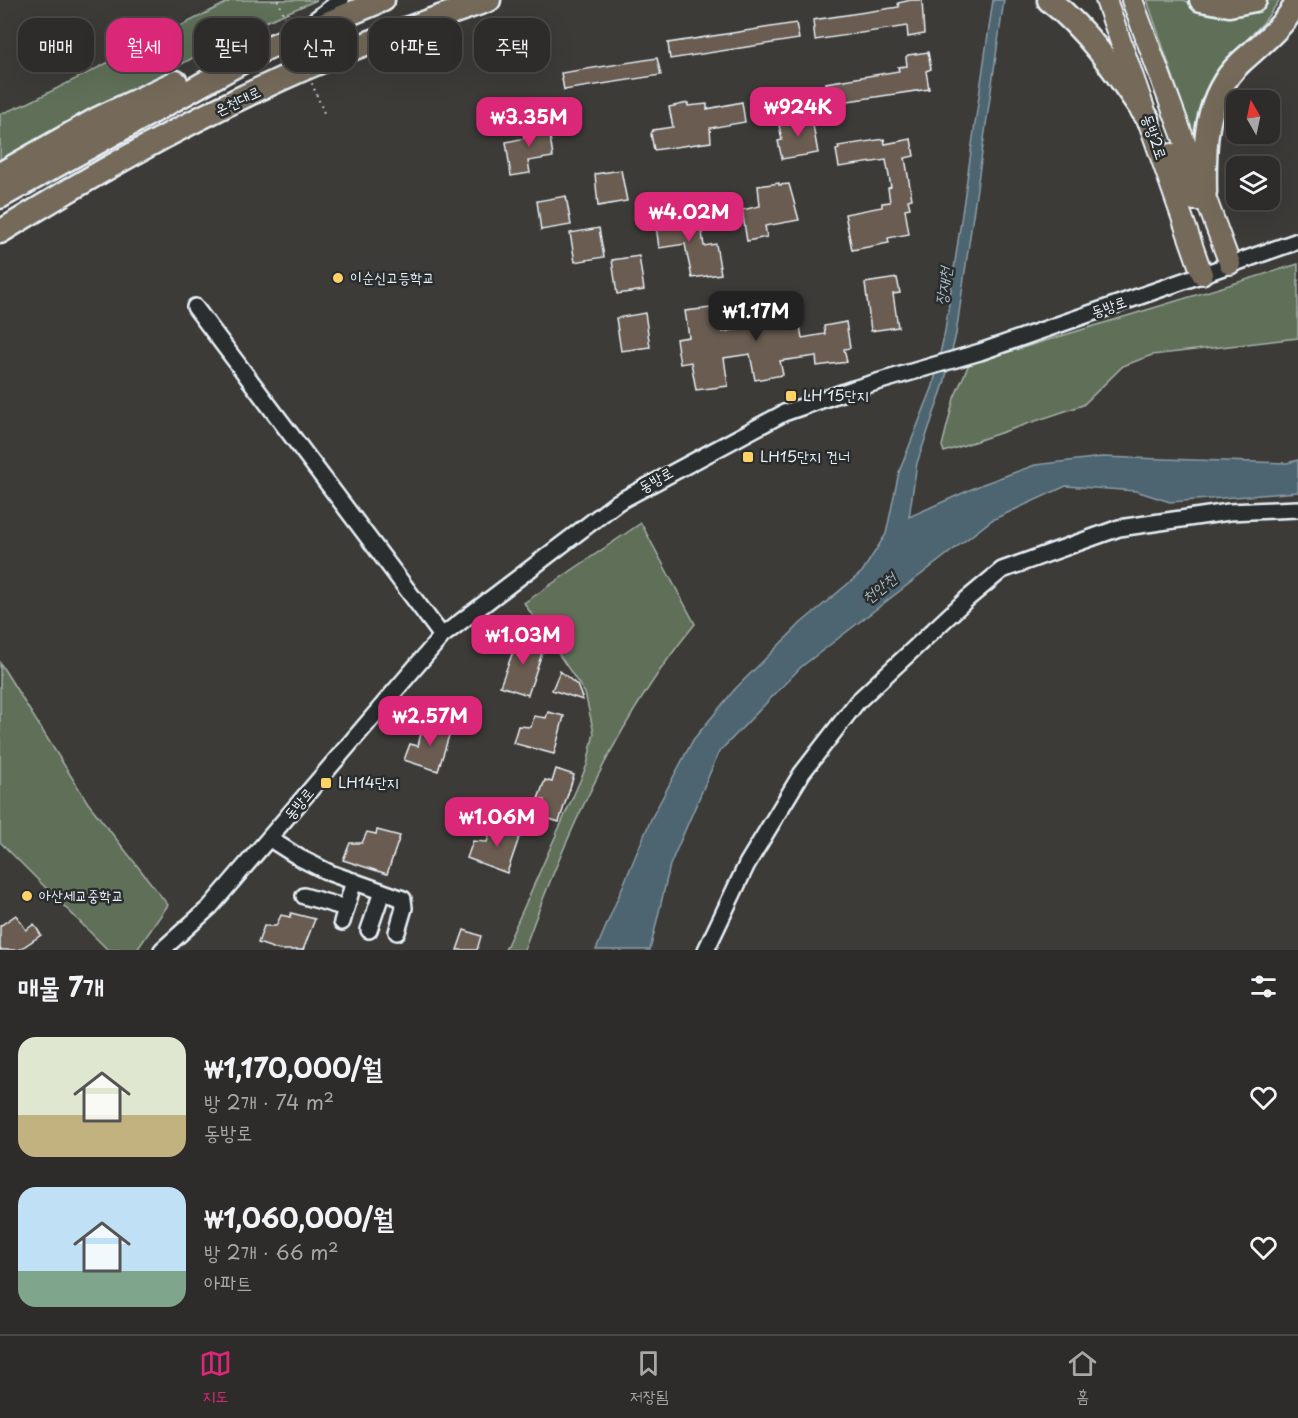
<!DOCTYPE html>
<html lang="ko">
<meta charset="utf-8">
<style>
:root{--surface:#2e2c2a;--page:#363432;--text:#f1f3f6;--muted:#a7a7a8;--line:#494847;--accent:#db2777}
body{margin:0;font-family:"Playpen Sans","Poor Story",sans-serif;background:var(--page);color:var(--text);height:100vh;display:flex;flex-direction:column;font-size:22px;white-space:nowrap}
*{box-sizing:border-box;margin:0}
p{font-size:20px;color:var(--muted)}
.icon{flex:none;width:33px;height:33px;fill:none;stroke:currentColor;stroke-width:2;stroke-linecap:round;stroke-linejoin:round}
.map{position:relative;height:950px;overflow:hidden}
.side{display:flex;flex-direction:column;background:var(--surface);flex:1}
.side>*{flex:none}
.banner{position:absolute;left:18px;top:18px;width:600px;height:54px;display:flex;gap:12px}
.needle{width:39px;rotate:351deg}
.controls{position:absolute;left:1226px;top:90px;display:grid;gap:12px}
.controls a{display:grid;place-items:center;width:54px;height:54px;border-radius:12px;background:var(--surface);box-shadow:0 6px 24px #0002,0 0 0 2px var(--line);font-size:30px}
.price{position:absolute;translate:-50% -51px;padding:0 14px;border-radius:12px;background:var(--accent);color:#fff;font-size:20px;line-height:39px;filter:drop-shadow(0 2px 3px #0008)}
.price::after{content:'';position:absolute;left:50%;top:36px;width:18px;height:14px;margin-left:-9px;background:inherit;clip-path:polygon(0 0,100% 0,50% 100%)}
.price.current{background:#222;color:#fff}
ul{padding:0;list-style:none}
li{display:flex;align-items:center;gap:18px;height:150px;padding:0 18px}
li span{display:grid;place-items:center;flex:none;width:168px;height:120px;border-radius:18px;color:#555}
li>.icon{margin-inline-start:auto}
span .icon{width:72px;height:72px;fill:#fffc;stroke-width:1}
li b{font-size:26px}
h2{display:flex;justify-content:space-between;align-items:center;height:72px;padding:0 18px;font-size:26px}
.chip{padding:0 21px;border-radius:18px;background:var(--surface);box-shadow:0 6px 24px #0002,0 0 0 2px var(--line);font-size:21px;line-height:54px}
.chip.current{background:var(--accent);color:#fff}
.tabs{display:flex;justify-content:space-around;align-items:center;height:84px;border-top:2px solid var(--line);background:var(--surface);font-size:16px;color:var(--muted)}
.tabs a{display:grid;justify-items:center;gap:3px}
.tabs .current{color:var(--accent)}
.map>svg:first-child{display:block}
</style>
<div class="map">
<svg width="1298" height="950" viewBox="0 0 1298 950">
<rect width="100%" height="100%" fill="#3d3b38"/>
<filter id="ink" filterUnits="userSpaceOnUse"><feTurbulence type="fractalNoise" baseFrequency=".0167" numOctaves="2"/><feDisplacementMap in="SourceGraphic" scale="12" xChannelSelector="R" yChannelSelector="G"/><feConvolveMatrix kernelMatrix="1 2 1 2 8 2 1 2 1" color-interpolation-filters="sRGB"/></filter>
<g filter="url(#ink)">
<path fill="#607059" stroke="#a4b0a8" stroke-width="1.5" d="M 232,0 L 317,0 L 239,33 L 0,162 L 0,114 L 28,103 Z
M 1147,0 L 1184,0 L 1196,6 L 1258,6 L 1269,0 L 1280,0 L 1263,23 L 1218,69 L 1203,99 L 1195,141 Z
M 1298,264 L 1298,338 L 1152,355 L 1123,366 L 1083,405 L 944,452 L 942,446 L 954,398 L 969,364 Z
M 641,523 L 695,624 C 619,716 564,838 524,950 L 505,950 L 587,765 L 594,733 L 585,693 L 524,603 Z
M 0,663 L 88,803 L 168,905 L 137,950 L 108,950 L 0,842 Z"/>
<path fill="#4d6571" stroke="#8b9da7" stroke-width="1.5" d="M 993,0 L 1004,0 L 956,334 L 944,384 L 917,463 L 909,517 L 983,484 L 1035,465 L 1102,457 L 1287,463 L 1298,460 L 1298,492 L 1170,502 L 1136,491 L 1066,486 L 992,520 L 801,667 L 719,752 L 670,865 L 650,950 L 596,950 L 651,819 L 693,740 L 735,689 L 801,623 L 862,572 L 886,534 L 899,472 L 933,386 L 945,331 Z"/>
<path fill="#6a5c51" stroke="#e8f1f8" stroke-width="1.5" d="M 911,0 L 922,0 L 924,34 L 908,37 L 907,26 L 815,40 L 813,20 L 899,7 L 898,3 Z
M 796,23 L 799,39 L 670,59 L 668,43 Z
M 928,52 L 931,69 L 926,71 L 929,89 L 828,104 L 826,83 L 899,71 L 898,67 L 907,66 L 906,57 L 908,55 Z
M 657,58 L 661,75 L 564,90 L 561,73 Z
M 742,102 L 745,122 L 710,128 L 711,142 L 654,150 L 651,134 L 653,130 L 673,127 L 669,107 L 688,103 L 688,106 L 707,104 L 707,109 Z
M 811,114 L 818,153 L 782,159 L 778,141 L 782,140 L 779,125 L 792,123 L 791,117 Z
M 548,122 L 553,157 L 528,161 L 530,173 L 511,176 L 506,142 L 525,138 L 523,126 Z
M 884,139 L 885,144 L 911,139 L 914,156 L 905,158 L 912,199 L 908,200 L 910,208 L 905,209 L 909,234 L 888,238 L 889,243 L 852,250 L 845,214 L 882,207 L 882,203 L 890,202 L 888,188 L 891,187 L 886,160 L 839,167 L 836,150 L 839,149 L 838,146 Z
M 621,170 L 627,201 L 598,206 L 595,174 Z
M 779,183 L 779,185 L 789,184 L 799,220 L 765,226 L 767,237 L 747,241 L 742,210 L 760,206 L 758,186 Z
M 566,196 L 571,225 L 541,230 L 537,201 Z
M 699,212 L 704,246 L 716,244 L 721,274 L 692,278 L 685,244 L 659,248 L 655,218 Z
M 599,228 L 604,257 L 575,262 L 570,233 Z
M 639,256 L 644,290 L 617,294 L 612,260 Z
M 897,278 L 900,293 L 893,294 L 898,327 L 871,331 L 865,283 Z
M 791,295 L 795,320 L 799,319 L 802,338 L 825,334 L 824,326 L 846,322 L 850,348 L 844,349 L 847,362 L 817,366 L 816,356 L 780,361 L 783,375 L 755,380 L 750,354 L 724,358 L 728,386 L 696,390 L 691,362 L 680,364 L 676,339 L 689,337 L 685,311 L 719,307 L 723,332 L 753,326 L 749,302 Z
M 645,313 L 650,347 L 621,351 L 616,318 Z
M 519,636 L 545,644 L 528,695 L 500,686 Z
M 560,671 L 577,685 L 583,700 L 552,690 Z
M 548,712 L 564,716 L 554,754 L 513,743 L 518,726 L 531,727 L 534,716 L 546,718 Z
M 435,721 L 452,726 L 438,771 L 404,760 L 410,744 L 418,746 L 421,733 L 430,736 Z
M 556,769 L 574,775 L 559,822 L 540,816 L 544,800 L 538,799 L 545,780 L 552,782 Z
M 506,821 L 523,826 L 507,873 L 467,858 L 473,841 L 487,842 L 491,830 L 501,833 Z
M 377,830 L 400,836 L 387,874 L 343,860 L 350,843 L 362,843 L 367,832 L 376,834 Z
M 291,913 L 315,919 L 303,950 L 279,950 L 258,943 L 264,926 L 276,926 L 281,915 L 290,917 Z
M 16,915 L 26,930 L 34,924 L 41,935 L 19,950 L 0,950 L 0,926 Z
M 464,930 L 481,936 L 477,950 L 457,950 Z"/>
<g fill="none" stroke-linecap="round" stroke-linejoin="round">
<g stroke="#e8f1f8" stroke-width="20">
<path id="minor" d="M 310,24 L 341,0
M 195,307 L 442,636
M 270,839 L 300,858 L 330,873 L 403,899 L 404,908 L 397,932
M 304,896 L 346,908
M 342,922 L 354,881
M 369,930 L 382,892
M 162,950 L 210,907 L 442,636 L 618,502 L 784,413 L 853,389 L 980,352 L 1298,241
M 706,950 L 747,864 L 802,773 L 857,702 L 967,599 L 1002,570 L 1119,528 L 1229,512 L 1298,509"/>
</g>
<g stroke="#e8f1f8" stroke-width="24">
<path id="major" d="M 1106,0 L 1202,274
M 1132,0 L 1230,264
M 1172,154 L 1194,200 L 1203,200 L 1205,192"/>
</g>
<g stroke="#e8f1f8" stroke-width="27">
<path id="highway" d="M 1049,0 C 1090,32 1119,77 1148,119
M 1201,0 L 1229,5 L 1255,0
M 0,174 L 97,119 L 176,82
M 1205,192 C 1204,146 1204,96 1241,62 C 1262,43 1284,26 1298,1
M 0,197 L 267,48 L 383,0
M 0,232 C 103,168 211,108 322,61 C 377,38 433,19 489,0"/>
</g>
<use href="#minor" stroke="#2a2d2e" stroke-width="15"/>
<use href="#major" stroke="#746a5a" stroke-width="20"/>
<use href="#highway" stroke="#746a5a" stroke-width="22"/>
<path stroke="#e8f1f8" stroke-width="2" stroke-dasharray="1.5 4.5" stroke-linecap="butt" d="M 278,0 L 324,113"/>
</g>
</g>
<g fill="#ffd166" stroke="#2a2d2e" stroke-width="2">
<circle cx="338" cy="278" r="6"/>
<rect x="785" y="390" width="12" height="12" rx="3"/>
<rect x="742" y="451" width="12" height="12" rx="3"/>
<rect x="320" y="777" width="12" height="12" rx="3"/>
<circle cx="27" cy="896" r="6"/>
</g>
<g text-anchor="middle" stroke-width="5" stroke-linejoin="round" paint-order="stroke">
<g font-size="15" fill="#e8f1f8" stroke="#2a2d2e">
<text transform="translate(238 101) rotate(-25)" y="5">온천대로</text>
<text transform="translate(1154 137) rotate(71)" y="5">동방2로</text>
<text transform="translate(1109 307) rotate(-19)" y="5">동방로</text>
<text transform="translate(656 480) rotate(-29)" y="5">동방로</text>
<text transform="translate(299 804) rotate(-50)" y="5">동방로</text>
</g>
<g font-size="15" fill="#e8f1f8" stroke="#2a2d2e" text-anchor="start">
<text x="350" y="283">이순신고등학교</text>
<text x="803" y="401">LH 15단지</text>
<text x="760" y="462">LH15단지 건너</text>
<text x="338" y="788">LH14단지</text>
<text x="39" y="901">아산세교중학교</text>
</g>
<g font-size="16" font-style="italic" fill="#aab9c2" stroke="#2a2d2e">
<text transform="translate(943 286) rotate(-82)" y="6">장재천</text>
<text transform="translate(879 588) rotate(-39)" y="6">천안천</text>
</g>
</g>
</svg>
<div class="controls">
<a><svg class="needle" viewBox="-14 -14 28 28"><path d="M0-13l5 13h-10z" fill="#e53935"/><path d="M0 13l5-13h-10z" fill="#a7a7a8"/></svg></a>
<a><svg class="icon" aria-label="layers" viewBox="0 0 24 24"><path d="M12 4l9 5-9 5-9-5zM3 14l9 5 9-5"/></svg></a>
</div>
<b class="price" style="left:798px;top:138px">₩924K</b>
<b class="price" style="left:529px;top:148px">₩3.35M</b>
<b class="price" style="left:689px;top:243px">₩4.02M</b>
<b class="price current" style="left:756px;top:342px">₩1.17M</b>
<b class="price" style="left:523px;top:666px">₩1.03M</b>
<b class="price" style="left:430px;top:747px">₩2.57M</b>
<b class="price" style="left:497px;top:848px">₩1.06M</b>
<div class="banner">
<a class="chip">매매</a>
<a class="chip current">월세</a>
<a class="chip">필터</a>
<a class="chip">신규</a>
<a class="chip">아파트</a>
<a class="chip">주택</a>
</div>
</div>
<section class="side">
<h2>매물 7개<svg class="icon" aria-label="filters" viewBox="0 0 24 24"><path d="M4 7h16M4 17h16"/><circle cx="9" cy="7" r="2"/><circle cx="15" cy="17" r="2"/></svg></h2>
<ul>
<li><span style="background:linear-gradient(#dfe7d0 65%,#c2b280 0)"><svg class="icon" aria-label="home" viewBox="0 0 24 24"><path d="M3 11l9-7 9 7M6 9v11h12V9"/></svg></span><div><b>₩1,170,000/월</b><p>방 2개 · 74 m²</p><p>동방로</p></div><svg class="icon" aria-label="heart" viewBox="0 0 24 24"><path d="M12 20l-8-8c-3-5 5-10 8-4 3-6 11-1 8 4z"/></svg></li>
<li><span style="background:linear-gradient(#bfe0f5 70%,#7fa58c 0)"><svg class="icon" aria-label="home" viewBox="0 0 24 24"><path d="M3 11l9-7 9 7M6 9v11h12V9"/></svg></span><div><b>₩1,060,000/월</b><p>방 2개 · 66 m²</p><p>아파트</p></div><svg class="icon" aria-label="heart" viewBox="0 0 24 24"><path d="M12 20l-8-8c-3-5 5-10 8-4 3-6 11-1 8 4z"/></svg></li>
</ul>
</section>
<nav class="tabs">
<a class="current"><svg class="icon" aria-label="map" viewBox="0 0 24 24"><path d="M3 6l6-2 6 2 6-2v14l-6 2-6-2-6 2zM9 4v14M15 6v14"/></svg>지도</a>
<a><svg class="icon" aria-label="saved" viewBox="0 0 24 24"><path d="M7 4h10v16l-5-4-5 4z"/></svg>저장됨</a>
<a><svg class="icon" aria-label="home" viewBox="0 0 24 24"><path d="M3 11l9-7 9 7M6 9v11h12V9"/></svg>홈</a>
</nav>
